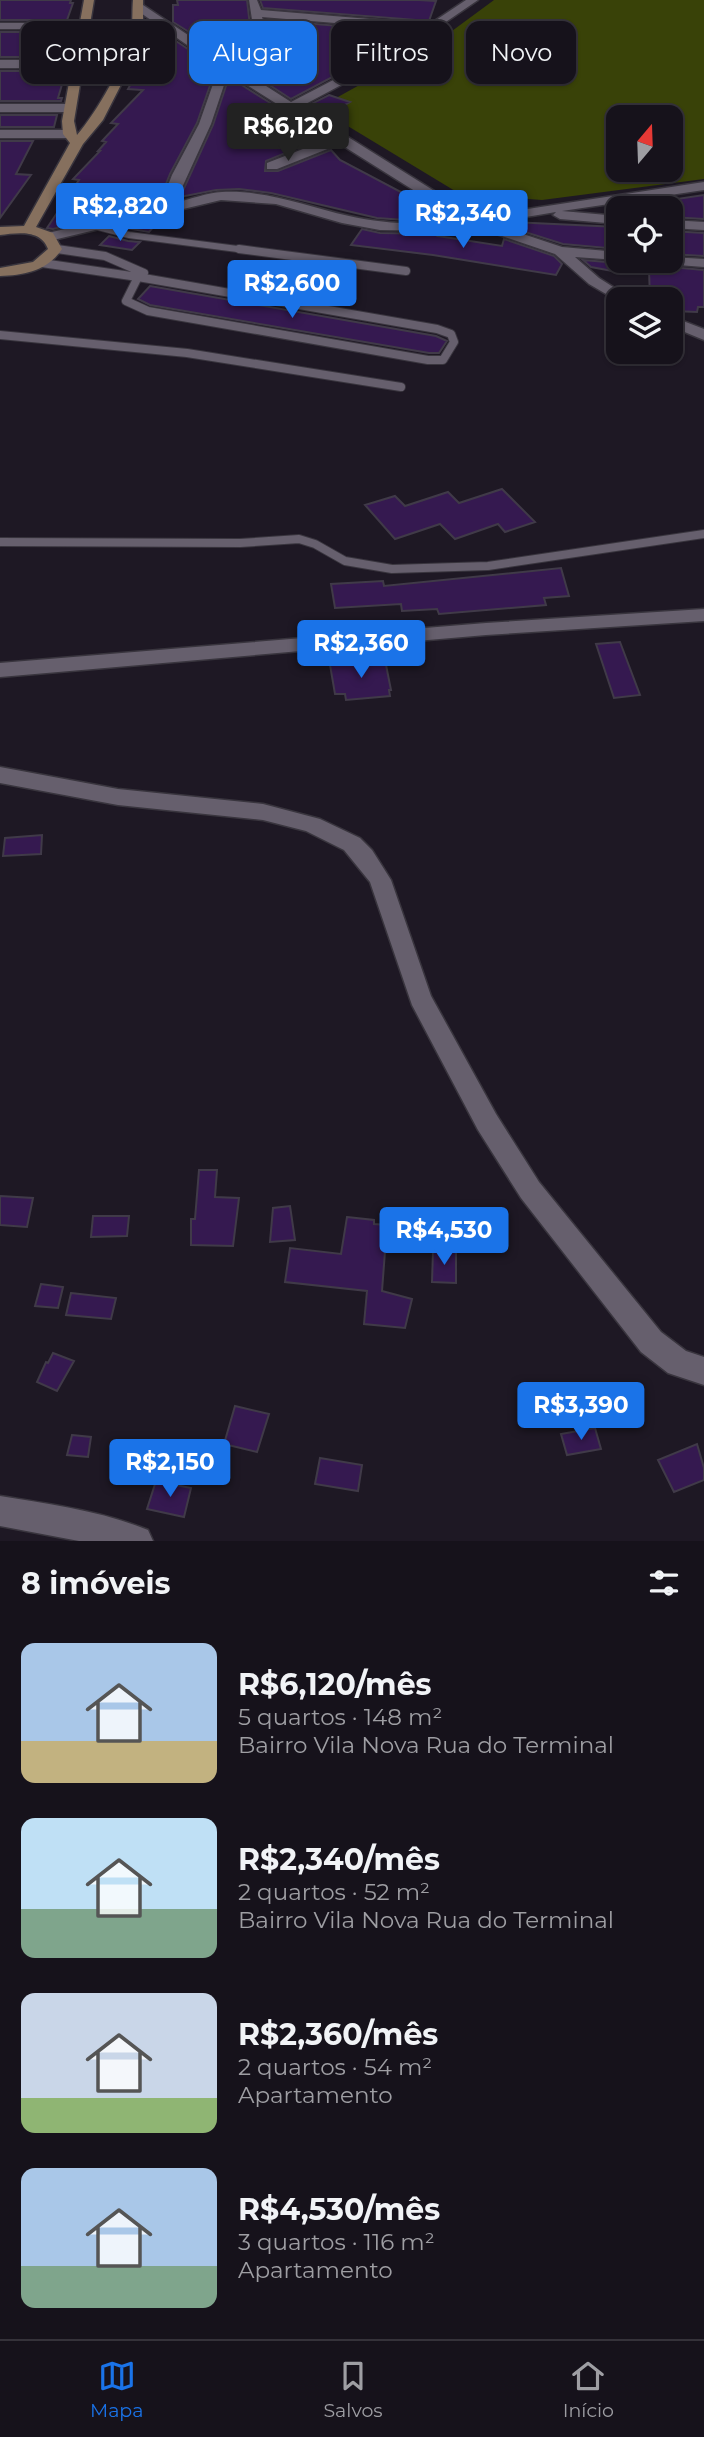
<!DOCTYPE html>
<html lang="pt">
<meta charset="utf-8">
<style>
:root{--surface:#16121b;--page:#232028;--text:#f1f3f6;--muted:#9e9ea3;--line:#35323a;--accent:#1a73e8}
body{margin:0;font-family:Montserrat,sans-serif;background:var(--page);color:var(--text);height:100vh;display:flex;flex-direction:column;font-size:26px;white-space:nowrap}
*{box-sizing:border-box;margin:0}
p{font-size:23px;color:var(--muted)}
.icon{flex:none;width:38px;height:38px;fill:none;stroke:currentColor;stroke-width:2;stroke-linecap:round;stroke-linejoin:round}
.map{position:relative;height:1541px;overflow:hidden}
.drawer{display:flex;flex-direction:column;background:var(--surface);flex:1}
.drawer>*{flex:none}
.guide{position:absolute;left:21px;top:21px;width:663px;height:63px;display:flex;gap:14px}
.needle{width:46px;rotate:19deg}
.tools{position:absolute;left:606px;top:105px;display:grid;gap:14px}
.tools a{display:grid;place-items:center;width:77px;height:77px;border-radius:14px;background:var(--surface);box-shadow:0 2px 5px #0004,0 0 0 2px var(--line);font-size:35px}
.price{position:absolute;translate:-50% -60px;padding:0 16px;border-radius:7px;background:var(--accent);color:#fff;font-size:23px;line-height:46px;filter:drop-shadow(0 2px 4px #0008)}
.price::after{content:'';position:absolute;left:50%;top:42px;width:21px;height:16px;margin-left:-10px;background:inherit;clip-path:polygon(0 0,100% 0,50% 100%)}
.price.on{background:#222;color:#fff}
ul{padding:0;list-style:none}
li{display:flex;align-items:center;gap:21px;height:175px;padding:0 21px}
li span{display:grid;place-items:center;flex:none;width:196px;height:140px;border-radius:14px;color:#555}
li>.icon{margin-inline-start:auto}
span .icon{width:84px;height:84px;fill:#fffc;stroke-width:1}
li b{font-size:30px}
h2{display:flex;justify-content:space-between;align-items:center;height:84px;padding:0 21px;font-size:30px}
.tag{padding:0 24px;border-radius:14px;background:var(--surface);box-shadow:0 2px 5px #0004,0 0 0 2px var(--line);font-size:24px;line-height:63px}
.tag.on{background:var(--accent);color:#fff}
.dock{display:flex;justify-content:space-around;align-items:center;height:98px;border-top:2px solid var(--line);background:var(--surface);font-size:19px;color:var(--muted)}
.dock a{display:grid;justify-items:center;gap:4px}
.dock .on{color:var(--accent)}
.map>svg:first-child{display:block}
</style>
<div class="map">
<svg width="704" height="1541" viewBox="0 0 704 1541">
<rect width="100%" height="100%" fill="#1e1824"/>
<path fill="#394208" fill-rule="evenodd" d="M 494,0 L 704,0 L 704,179 L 542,200 L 460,194 L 318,108 L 437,42 ZM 618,117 L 670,117 L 670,170 L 618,170 Z"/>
<path fill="#351950" stroke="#403a48" stroke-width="2" d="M 0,0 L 71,0 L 70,3 L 73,3 L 67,20 L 0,20 Z
M 177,0 L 247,0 L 250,26 L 249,28 L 189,32 L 173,22 L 173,5 L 178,5 Z
M 260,0 L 419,0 L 436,1 L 429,21 L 263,8 Z
M 266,20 L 413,32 L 393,46 L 380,44 L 357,64 L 291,99 L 206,44 L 241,43 L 261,38 L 267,27 Z
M 0,32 L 72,32 L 65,57 L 0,57 Z
M 173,39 L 216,68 L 197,123 L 170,174 L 158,204 L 53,229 L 47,228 L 79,180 L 73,179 L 100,151 L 98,151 L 106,142 L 102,141 L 118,124 L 111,123 L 143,90 L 128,89 L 140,67 L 147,68 L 157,47 L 173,45 Z
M 0,71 L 66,71 L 58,98 L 62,98 L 61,101 L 0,101 Z
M 229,77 L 307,126 L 302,129 L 317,140 L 266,161 L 265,171 L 278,171 L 331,150 L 340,160 L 452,219 L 419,221 L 377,218 L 271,193 L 239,189 L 216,190 L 180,197 L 213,125 Z
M 329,95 L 350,102 L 322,118 L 305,107 Z
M 0,115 L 57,115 L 54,127 L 0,127 Z
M 0,141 L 33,141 L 16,174 L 31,175 L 0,218 Z
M 704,195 L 704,219 L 670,217 L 670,200 Z
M 163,216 L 149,232 L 120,227 Z
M 511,222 L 618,227 L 618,249 L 563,244 L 509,227 Z
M 362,229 L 380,233 L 440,234 L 438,236 L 502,246 L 504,239 L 554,256 L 562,264 L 556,275 L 433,255 L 351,245 Z
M 670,231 L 704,233 L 704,256 L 670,254 Z
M 109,236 L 128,241 L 140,242 L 132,250 L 100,245 Z
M 583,260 L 618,263 L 618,272 L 591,267 Z
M 670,267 L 704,270 L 704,307 L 698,307 L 697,312 L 673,311 L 674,305 L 670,304 L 670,299 L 650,299 L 649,269 L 670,271 Z
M 150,286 L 436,336 L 447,341 L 439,353 L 429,353 L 150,305 L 138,299 Z
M 502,489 L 535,522 L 505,532 L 498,524 L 455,539 L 440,524 L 395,539 L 365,505 L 395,496 L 405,506 L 448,492 L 459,503 Z
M 561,568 L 569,596 L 544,598 L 546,605 L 439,614 L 437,609 L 402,611 L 401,604 L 335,608 L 331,584 L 383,581 L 384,586 Z
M 620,642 L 640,695 L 614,698 L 596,644 Z
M 385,660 L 391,690 L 389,690 L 390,696 L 346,700 L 345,694 L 335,694 L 330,665 Z
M 42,835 L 41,854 L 3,856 L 5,838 Z
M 199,1170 L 217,1170 L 215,1197 L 239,1198 L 233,1246 L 191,1245 L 191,1219 L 195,1219 Z
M 0,1196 L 33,1198 L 27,1227 L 0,1225 Z
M 290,1206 L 295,1240 L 270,1242 L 273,1208 Z
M 93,1216 L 129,1216 L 127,1236 L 91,1237 Z
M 347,1217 L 374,1220 L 374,1224 L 387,1225 L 382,1291 L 412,1299 L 405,1328 L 364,1324 L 367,1291 L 285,1282 L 290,1248 L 341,1254 Z
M 433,1251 L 456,1252 L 456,1283 L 432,1282 Z
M 41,1284 L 63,1287 L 58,1308 L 35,1306 Z
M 71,1293 L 116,1298 L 111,1319 L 66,1315 Z
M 53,1353 L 74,1361 L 57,1391 L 37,1382 L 46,1362 L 48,1363 Z
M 235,1406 L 269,1414 L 257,1452 L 224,1444 Z
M 595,1428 L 601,1449 L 567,1455 L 561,1434 Z
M 72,1435 L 91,1437 L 88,1457 L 67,1455 Z
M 697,1444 L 704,1468 L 704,1480 L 674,1492 L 658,1460 Z
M 320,1458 L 362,1465 L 358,1491 L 315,1484 Z
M 156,1481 L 191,1488 L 184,1517 L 147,1509 Z"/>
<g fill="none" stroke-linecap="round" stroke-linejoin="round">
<g stroke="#39353e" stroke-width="8">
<path id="lane-far1" d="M 94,226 L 129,235 L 253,251
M 55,249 L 70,251"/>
</g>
<g stroke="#39353e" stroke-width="10">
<path id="lane" d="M 57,249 L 105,256 L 144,273
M 239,249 L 406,271
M 42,263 L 138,277
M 138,277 L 437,329 L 451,334 L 454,342 L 443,360 L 428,360 L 148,311 L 126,301 Z
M 138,277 L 140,272
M 0,335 L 187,353 L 401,387
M 0,542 L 240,543 L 299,539 L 315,544 L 345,561 L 392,569 L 488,566 L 704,534"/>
</g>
<g stroke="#39353e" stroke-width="3">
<path id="street" d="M 249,0 L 257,0 L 261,10 L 430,24 L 466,0 L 478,0 L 399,54 L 300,107 L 476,217 L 704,182 L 704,190 L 562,211 L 618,216 L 618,224 L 560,219 L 553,215 L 556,212 L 490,223 L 562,247 L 618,252 L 618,260 L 575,257 L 599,278 L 632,299 L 618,301 L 589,284 L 555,254 L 473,226 L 445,231 L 380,230 L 342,223 L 276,204 L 221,200 L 49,241 L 44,240 L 44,234 L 160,206 L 172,175 L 199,124 L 219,67 L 135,9 L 135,5 L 143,5 L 188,35 L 251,31 L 253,26 ZM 262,17 L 421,30 L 391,50 L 291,102 L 198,42 L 241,40 L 260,35 L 265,26 ZM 228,73 L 331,138 L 267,163 L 267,169 L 277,169 L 340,144 L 461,220 C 426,226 384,224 349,216 C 306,206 267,190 222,192 C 207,193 190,199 175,203 L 211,124 Z
M 0,23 L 86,23 L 92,26 L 86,29 L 0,29 Z
M 0,60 L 79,60 L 85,64 L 79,68 L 0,68 Z
M 0,104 L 70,104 L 76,108 L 70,112 L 0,112 Z
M 0,130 L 69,130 L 75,134 L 69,138 L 0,138 Z
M 670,220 L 704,222 L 704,230 L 670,228 Z
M 670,257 L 704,259 L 704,267 L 665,264 L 663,261 L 670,261 Z
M 670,316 L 704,329 L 704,340 L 670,326 Z
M 704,609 L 704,621 L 486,635 L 0,677 L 0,663 L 486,623 Z
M 0,767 L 118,789 L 263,804 L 320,819 L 360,838 L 372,850 L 391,880 L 431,996 L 496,1114 L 539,1182 L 661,1332 L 686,1351 L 704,1357 L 704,1385 L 668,1373 L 641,1352 L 521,1198 L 478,1130 L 412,1005 L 370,882 L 344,850 L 306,831 L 263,820 L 118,805 L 0,783 Z
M 0,1496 C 49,1504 102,1511 148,1530 L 153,1541 L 79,1541 L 0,1526 Z"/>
</g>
<g stroke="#39353e" stroke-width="3">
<path id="secondary" d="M 84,0 L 94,0 L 74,121 L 77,135 C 97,112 125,63 131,33 C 133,23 132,10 133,0 L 143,0 L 143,33 L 127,73 L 103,120 L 83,144 L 36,227 L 53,233 L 62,249 C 47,271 25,275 0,276 L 0,268 L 33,262 L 48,249 C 41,229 17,233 0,235 L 0,227 L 24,226 L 70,143 L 63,134 L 62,121 Z"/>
</g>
<use href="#lane-far1" stroke="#665f6d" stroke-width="6"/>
<use href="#lane" stroke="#665f6d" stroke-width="8"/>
<use href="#street" fill="#665f6d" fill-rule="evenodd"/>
<use href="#secondary" fill="#86705e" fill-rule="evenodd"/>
</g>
</svg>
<div class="tools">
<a><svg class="needle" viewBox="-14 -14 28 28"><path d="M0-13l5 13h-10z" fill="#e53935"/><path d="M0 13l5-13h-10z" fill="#9e9ea3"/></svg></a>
<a><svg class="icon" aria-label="locate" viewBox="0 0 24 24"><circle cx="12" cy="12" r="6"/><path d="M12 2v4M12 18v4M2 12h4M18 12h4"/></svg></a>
<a><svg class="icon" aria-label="layers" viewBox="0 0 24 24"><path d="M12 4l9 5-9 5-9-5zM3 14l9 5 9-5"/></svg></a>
</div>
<b class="price on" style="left:288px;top:163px">R$6,120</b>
<b class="price" style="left:120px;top:243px">R$2,820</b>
<b class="price" style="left:463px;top:250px">R$2,340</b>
<b class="price" style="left:292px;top:320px">R$2,600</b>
<b class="price" style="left:361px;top:680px">R$2,360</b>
<b class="price" style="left:444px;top:1267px">R$4,530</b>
<b class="price" style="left:581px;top:1442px">R$3,390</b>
<b class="price" style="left:170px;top:1499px">R$2,150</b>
<div class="guide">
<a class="tag">Comprar</a>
<a class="tag on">Alugar</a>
<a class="tag">Filtros</a>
<a class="tag">Novo</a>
</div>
</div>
<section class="drawer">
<h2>8 imóveis<svg class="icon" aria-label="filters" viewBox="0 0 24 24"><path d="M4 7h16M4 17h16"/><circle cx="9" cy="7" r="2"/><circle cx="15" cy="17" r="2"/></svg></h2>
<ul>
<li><span style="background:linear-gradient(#a9c7e8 70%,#c2b280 0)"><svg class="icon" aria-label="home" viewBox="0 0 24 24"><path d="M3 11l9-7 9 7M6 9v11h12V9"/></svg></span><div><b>R$6,120/mês</b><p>5 quartos · 148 m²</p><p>Bairro Vila Nova Rua do Terminal</p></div></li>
<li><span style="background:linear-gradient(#bfe0f5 65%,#7fa58c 0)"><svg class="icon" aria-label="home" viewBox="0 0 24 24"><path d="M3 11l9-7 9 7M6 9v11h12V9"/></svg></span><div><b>R$2,340/mês</b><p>2 quartos · 52 m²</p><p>Bairro Vila Nova Rua do Terminal</p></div></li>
<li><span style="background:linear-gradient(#c9d6e8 75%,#8fb573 0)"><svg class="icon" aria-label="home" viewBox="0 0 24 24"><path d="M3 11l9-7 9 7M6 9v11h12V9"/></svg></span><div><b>R$2,360/mês</b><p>2 quartos · 54 m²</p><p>Apartamento</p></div></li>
<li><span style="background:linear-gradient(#a9c7e8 70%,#7fa58c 0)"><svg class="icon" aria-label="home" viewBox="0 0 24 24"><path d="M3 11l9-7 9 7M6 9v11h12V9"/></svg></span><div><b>R$4,530/mês</b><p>3 quartos · 116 m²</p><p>Apartamento</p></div></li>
</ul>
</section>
<nav class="dock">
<a class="on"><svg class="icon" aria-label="map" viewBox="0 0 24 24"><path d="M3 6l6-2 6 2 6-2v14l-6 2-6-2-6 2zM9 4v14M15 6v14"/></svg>Mapa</a>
<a><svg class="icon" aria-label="saved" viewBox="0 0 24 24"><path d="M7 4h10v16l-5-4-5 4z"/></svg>Salvos</a>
<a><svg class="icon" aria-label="home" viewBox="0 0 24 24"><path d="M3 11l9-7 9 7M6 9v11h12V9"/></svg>Início</a>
</nav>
